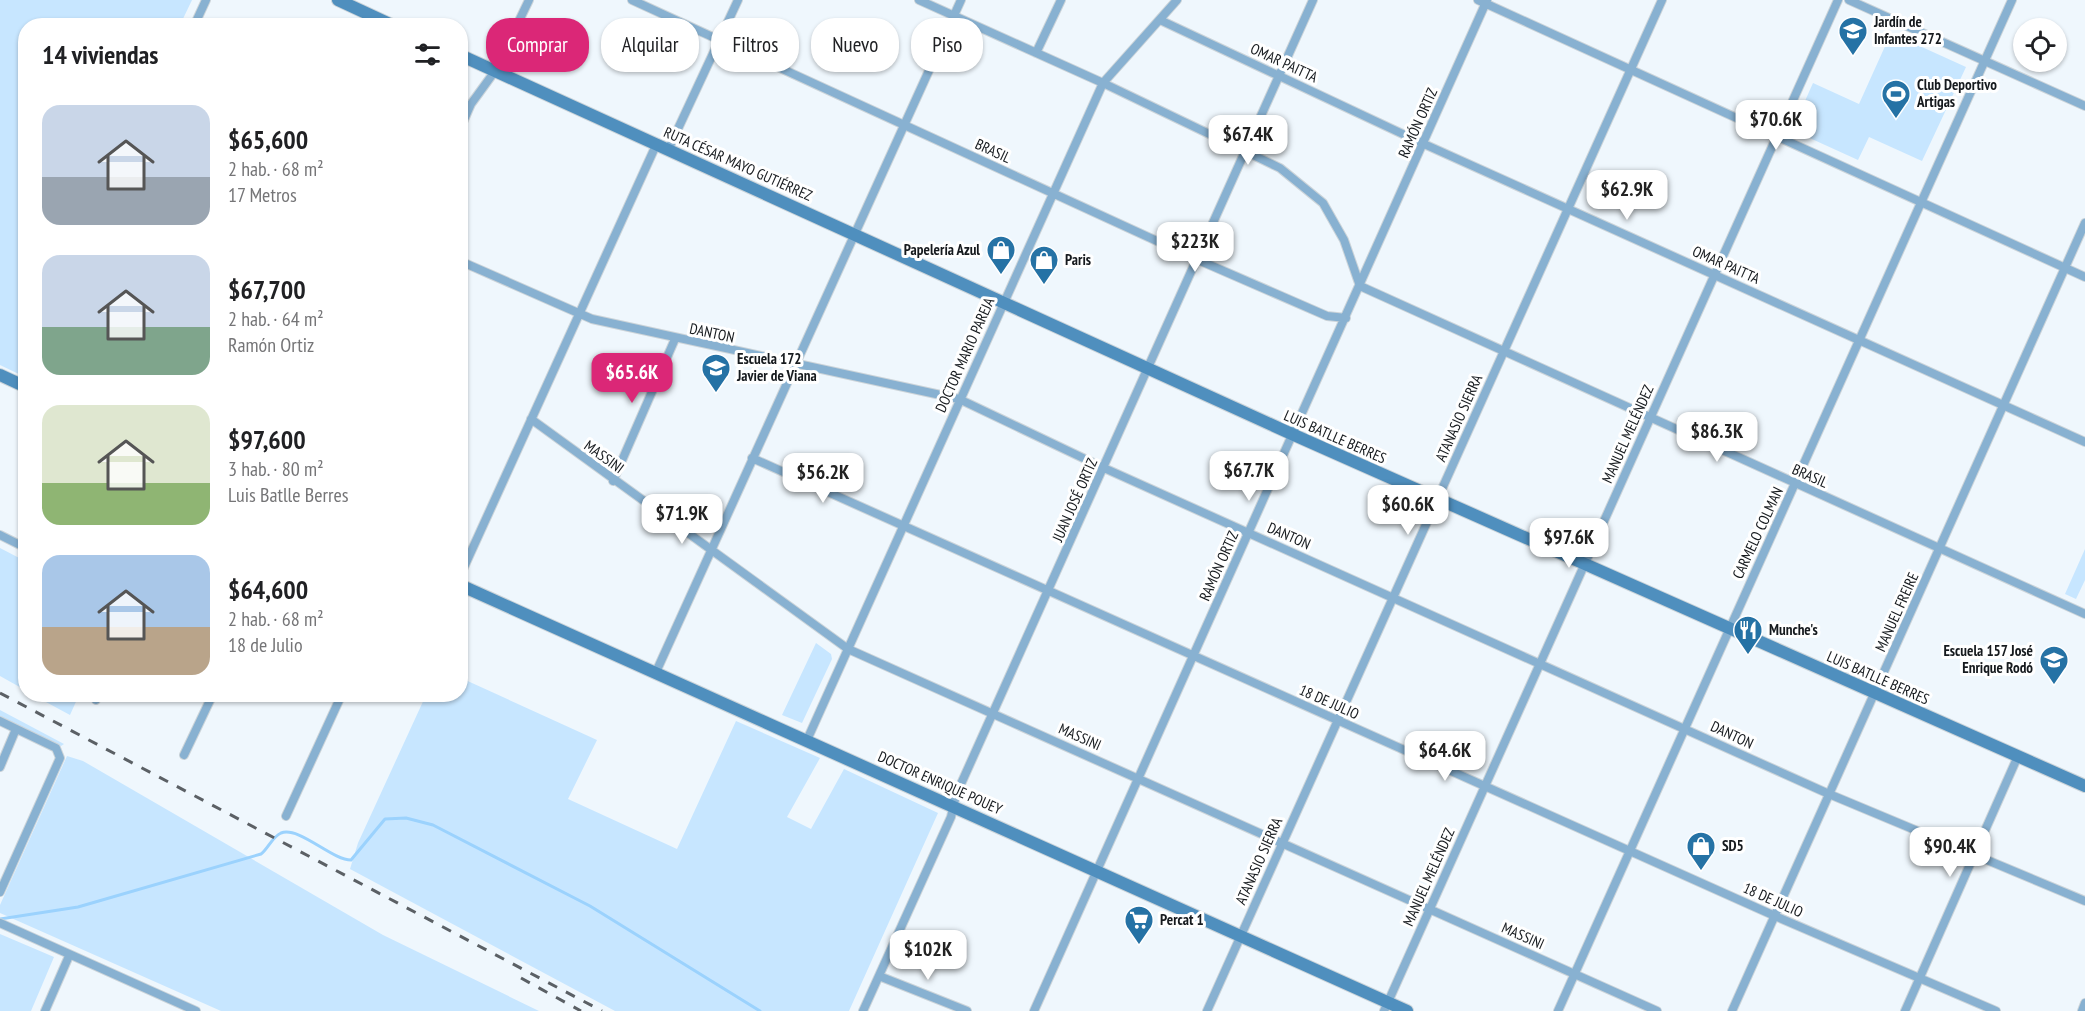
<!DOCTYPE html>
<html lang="es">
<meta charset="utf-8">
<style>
:root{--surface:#fff;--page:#f2f2f2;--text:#202124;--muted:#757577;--accent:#db2777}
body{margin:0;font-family:"PT Sans Narrow",sans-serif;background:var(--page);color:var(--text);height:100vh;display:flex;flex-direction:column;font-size:22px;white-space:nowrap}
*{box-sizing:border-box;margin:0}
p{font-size:20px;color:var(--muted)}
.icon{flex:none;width:33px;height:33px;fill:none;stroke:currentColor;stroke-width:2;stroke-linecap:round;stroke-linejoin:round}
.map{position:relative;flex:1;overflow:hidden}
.sheet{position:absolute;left:18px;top:18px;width:450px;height:684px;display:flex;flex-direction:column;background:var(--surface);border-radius:24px;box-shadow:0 2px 4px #0004}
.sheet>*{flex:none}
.banner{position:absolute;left:486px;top:18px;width:570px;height:54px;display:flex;gap:12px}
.controls{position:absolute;left:2013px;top:18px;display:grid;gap:12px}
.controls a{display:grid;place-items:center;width:54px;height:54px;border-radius:50%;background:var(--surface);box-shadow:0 2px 4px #0004;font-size:30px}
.price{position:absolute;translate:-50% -51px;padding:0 14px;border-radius:12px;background:#fff;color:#222;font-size:20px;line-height:39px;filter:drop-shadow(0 2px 3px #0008)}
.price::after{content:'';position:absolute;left:50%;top:36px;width:18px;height:14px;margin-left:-9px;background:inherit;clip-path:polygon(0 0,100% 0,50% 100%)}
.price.selected{background:var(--accent);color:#fff}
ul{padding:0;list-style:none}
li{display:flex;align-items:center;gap:18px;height:150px;padding:0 24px}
li span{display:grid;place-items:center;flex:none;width:168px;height:120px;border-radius:18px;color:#555}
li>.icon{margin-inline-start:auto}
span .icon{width:72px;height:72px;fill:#fffc;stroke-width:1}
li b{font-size:26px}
h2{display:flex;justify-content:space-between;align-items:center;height:72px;padding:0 24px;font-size:26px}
.pill{padding:0 21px;border-radius:24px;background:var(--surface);box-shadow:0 2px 4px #0004;font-size:21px;line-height:54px}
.pill.selected{background:var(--accent);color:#fff}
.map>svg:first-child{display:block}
</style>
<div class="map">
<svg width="2085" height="1011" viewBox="0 0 2085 1011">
<rect width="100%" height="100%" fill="#eff7fd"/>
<path fill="#c7e6ff" d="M 0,0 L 192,0 L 180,25 L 26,26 L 26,370 L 23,376 L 0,365 Z
M 1891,33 L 1966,67 L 1922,161 L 1869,137 L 1858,160 L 1792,130 L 1813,83 L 1859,104 Z
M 0,548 L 25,561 L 25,690 L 0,676 Z
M 2085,549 L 2085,580 L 2076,599 L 2065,594 Z
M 816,643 L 831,654 L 832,659 L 802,723 L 782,715 Z
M 461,678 L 597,740 L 568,799 L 677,849 L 736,721 L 820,758 L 787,817 L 811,829 L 844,769 L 938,813 L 849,1011 L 615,1011 L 350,869 L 358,843 L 426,695 L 460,694 Z
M 33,695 L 79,695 L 70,715 Z
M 0,710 L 64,744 L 61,746 L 0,716 Z
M 67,756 L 83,761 L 383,935 L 539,1011 L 221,1011 L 0,913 L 0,905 Z
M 0,934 L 54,957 L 31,1011 L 0,1011 Z"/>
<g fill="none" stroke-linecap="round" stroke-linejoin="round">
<path stroke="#9bd2fd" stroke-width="3" d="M 0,919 L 78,907 L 261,854 C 268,849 272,837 281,833 C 299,826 332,860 351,860 L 385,819 L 406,818 L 433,825 L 590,906 L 760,1011"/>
<g stroke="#ccd4d9" stroke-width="10">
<path id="street" d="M 632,0 L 1196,259 L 1327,316 L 1346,318
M 919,0 L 1103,83 L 1280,168 L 1323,203 L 1344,240 L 1360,286 L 2085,614
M 1478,0 L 2085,277
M 1849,0 L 2085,106
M 1160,20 L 1424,144 L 2085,442
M 194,26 L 206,0
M 1036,53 L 1061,0
M 460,129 L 471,104 L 495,71 L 529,0
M 669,148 L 738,0
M 460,261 L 592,319 L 959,399 L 1104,468 L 1829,794 L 2085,901
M 531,419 L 848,649 L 1657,1011
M 752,458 L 1775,916 L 1996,1011
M 613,481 L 675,339
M 0,535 L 26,548
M 460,576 L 657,143
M 656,672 L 961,0
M 96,700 L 98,694
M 0,721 L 56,748 L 60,758 L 0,892
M 807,740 L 1103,83 L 1177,0
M 184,755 L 213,694
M 0,767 L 16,729
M 286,816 L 342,694
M 0,923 L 196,1011
M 879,976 L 967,1011
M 45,1011 L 69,956
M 863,1011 L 951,817 L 956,795 L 1313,0
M 1034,1011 L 1487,0
M 1207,1011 L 1662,0
M 1384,1011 L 1838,0
M 1558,1011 L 2012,0
M 1732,1011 L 2085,223
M 1905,1011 L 2018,756
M 2082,1011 L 2085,1003"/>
</g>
<g stroke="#ccd4d9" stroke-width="14">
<path id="secondary" d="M 338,0 L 394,26
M 460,55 L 1294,435 L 2085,786
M 0,375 L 26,387
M 460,585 L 1407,1011"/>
</g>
<use href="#street" stroke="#88b1d1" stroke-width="8"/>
<use href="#secondary" stroke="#4f8fbe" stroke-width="12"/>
<path stroke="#5b6065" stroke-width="3" stroke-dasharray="10 10" stroke-linecap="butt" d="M 0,693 L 602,1011
M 521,978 L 581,1011"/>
</g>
<defs>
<g id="school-pin" transform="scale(1.5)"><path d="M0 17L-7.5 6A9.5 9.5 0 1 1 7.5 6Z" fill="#2572a5" stroke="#fff"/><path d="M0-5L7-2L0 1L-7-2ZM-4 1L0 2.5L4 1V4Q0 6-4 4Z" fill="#fff"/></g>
<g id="stadium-pin" transform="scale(1.5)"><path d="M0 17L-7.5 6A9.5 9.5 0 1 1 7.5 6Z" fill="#2572a5" stroke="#fff"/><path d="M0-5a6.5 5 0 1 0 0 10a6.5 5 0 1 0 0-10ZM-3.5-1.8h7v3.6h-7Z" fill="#fff"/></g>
<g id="shop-pin" transform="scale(1.5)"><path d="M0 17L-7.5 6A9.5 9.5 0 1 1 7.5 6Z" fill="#2572a5" stroke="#fff"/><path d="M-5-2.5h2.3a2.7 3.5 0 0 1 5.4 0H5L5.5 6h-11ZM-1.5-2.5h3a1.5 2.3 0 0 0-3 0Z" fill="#fff"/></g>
<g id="restaurant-pin" transform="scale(1.5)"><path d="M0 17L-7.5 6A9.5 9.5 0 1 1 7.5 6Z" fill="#2572a5" stroke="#fff"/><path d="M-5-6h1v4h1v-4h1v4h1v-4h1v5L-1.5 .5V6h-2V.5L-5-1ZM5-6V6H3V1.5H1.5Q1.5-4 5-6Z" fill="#fff"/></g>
<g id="supermarket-pin" transform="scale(1.5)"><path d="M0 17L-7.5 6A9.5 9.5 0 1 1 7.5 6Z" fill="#2572a5" stroke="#fff"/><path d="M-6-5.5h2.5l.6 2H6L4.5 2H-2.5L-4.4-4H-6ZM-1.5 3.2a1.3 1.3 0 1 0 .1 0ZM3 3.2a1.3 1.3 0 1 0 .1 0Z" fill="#fff"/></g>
</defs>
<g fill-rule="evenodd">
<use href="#school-pin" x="1853" y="31"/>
<use href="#stadium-pin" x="1896" y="94"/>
<use href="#shop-pin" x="1001" y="250"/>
<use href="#shop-pin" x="1044" y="260"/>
<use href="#school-pin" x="716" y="368"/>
<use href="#restaurant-pin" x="1748" y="630"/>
<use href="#school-pin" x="2054" y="660"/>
<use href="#shop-pin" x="1701" y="846"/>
<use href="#supermarket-pin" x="1139" y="920"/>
</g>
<g text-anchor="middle" stroke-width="6" stroke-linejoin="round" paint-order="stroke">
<g font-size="15" font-weight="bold" fill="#161a1e" stroke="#fff" text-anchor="start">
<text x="1874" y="27">Jardín de<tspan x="1874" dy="17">Infantes 272</tspan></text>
<text x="1917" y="90">Club Deportivo<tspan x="1917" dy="17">Artigas</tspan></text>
<text x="980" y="255" text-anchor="end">Papelería Azul</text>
<text x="1065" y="265">Paris</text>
<text x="737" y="364">Escuela 172<tspan x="737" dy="17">Javier de Viana</tspan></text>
<text x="1769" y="635">Munche's</text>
<text x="2033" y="656" text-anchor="end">Escuela 157 José<tspan x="2033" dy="17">Enrique Rodó</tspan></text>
<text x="1722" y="851">SD5</text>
<text x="1160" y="925">Percat 1</text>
</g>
<g font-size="15" fill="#161a1e" stroke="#fff">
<text transform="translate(1284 63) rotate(25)" y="5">OMAR PAITTA</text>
<text transform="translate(1418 123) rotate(-66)" y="5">RAMÓN ORTIZ</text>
<text transform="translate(993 151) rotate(25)" y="5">BRASIL</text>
<text transform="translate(738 164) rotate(24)" y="5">RUTA CÉSAR MAYO GUTIÉRREZ</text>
<text transform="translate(1726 265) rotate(24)" y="5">OMAR PAITTA</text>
<text transform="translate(712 333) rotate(12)" y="5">DANTON</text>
<text transform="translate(965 355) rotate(-66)" y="5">DOCTOR MARIO PAREJA</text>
<text transform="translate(1459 418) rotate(-66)" y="5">ATANASIO SIERRA</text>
<text transform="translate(1628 434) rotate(-66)" y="5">MANUEL MELÉNDEZ</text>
<text transform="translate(1335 437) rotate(24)" y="5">LUIS BATLLE BERRES</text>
<text transform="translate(604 457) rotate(36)" y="5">MASSINI</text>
<text transform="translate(1810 476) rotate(24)" y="5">BRASIL</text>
<text transform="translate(1075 500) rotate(-66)" y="5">JUAN JOSÉ ORTIZ</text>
<text transform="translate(1758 533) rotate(-65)" y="5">CARMELO COLMAN</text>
<text transform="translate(1289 536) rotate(24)" y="5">DANTON</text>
<text transform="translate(1219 566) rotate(-66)" y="5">RAMÓN ORTIZ</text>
<text transform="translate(1897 612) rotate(-66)" y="5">MANUEL FREIRE</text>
<text transform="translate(1878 678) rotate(24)" y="5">LUIS BATLLE BERRES</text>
<text transform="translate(1329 702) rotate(24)" y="5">18 DE JULIO</text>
<text transform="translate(1732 735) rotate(25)" y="5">DANTON</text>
<text transform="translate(1080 737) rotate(24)" y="5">MASSINI</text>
<text transform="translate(940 783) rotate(24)" y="5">DOCTOR ENRIQUE POUEY</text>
<text transform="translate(1259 861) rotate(-66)" y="5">ATANASIO SIERRA</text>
<text transform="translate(1429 877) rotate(-66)" y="5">MANUEL MELÉNDEZ</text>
<text transform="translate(1773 900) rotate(24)" y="5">18 DE JULIO</text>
<text transform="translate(1523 936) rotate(24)" y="5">MASSINI</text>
</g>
</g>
</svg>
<div class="controls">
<a><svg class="icon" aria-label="locate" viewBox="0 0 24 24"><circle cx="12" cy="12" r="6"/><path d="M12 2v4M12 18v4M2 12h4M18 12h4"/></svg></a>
</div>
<b class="price" style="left:1776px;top:151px">$70.6K</b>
<b class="price" style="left:1248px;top:166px">$67.4K</b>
<b class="price" style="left:1627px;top:221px">$62.9K</b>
<b class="price" style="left:1195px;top:273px">$223K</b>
<b class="price selected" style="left:632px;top:404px">$65.6K</b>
<b class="price" style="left:1717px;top:463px">$86.3K</b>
<b class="price" style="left:1249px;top:502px">$67.7K</b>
<b class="price" style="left:823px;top:504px">$56.2K</b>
<b class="price" style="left:1408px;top:536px">$60.6K</b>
<b class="price" style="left:682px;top:545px">$71.9K</b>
<b class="price" style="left:1569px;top:569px">$97.6K</b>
<b class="price" style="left:1445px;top:782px">$64.6K</b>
<b class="price" style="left:1950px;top:878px">$90.4K</b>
<b class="price" style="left:928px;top:981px">$102K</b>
<div class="banner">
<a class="pill selected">Comprar</a>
<a class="pill">Alquilar</a>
<a class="pill">Filtros</a>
<a class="pill">Nuevo</a>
<a class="pill">Piso</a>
</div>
<section class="sheet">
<h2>14 viviendas<svg class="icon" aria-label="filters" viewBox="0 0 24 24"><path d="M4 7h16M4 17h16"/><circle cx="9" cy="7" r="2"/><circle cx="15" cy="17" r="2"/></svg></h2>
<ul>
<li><span style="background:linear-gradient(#c9d6e8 60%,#9aa5b1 0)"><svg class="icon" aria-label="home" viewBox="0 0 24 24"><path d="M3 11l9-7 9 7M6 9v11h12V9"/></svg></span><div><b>$65,600</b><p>2 hab. · 68 m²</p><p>17 Metros</p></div></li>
<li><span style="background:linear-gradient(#c9d6e8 60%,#7fa58c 0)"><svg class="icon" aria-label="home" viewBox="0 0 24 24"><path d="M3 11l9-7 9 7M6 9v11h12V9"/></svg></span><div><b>$67,700</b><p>2 hab. · 64 m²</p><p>Ramón Ortiz</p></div></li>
<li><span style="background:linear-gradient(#dfe7d0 65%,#8fb573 0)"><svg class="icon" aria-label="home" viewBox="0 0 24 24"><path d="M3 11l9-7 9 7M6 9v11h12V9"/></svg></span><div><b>$97,600</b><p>3 hab. · 80 m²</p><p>Luis Batlle Berres</p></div></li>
<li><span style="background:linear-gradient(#a9c7e8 60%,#b9a48a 0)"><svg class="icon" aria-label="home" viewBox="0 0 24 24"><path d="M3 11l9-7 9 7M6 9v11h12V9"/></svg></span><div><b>$64,600</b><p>2 hab. · 68 m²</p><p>18 de Julio</p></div></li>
</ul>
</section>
</div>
